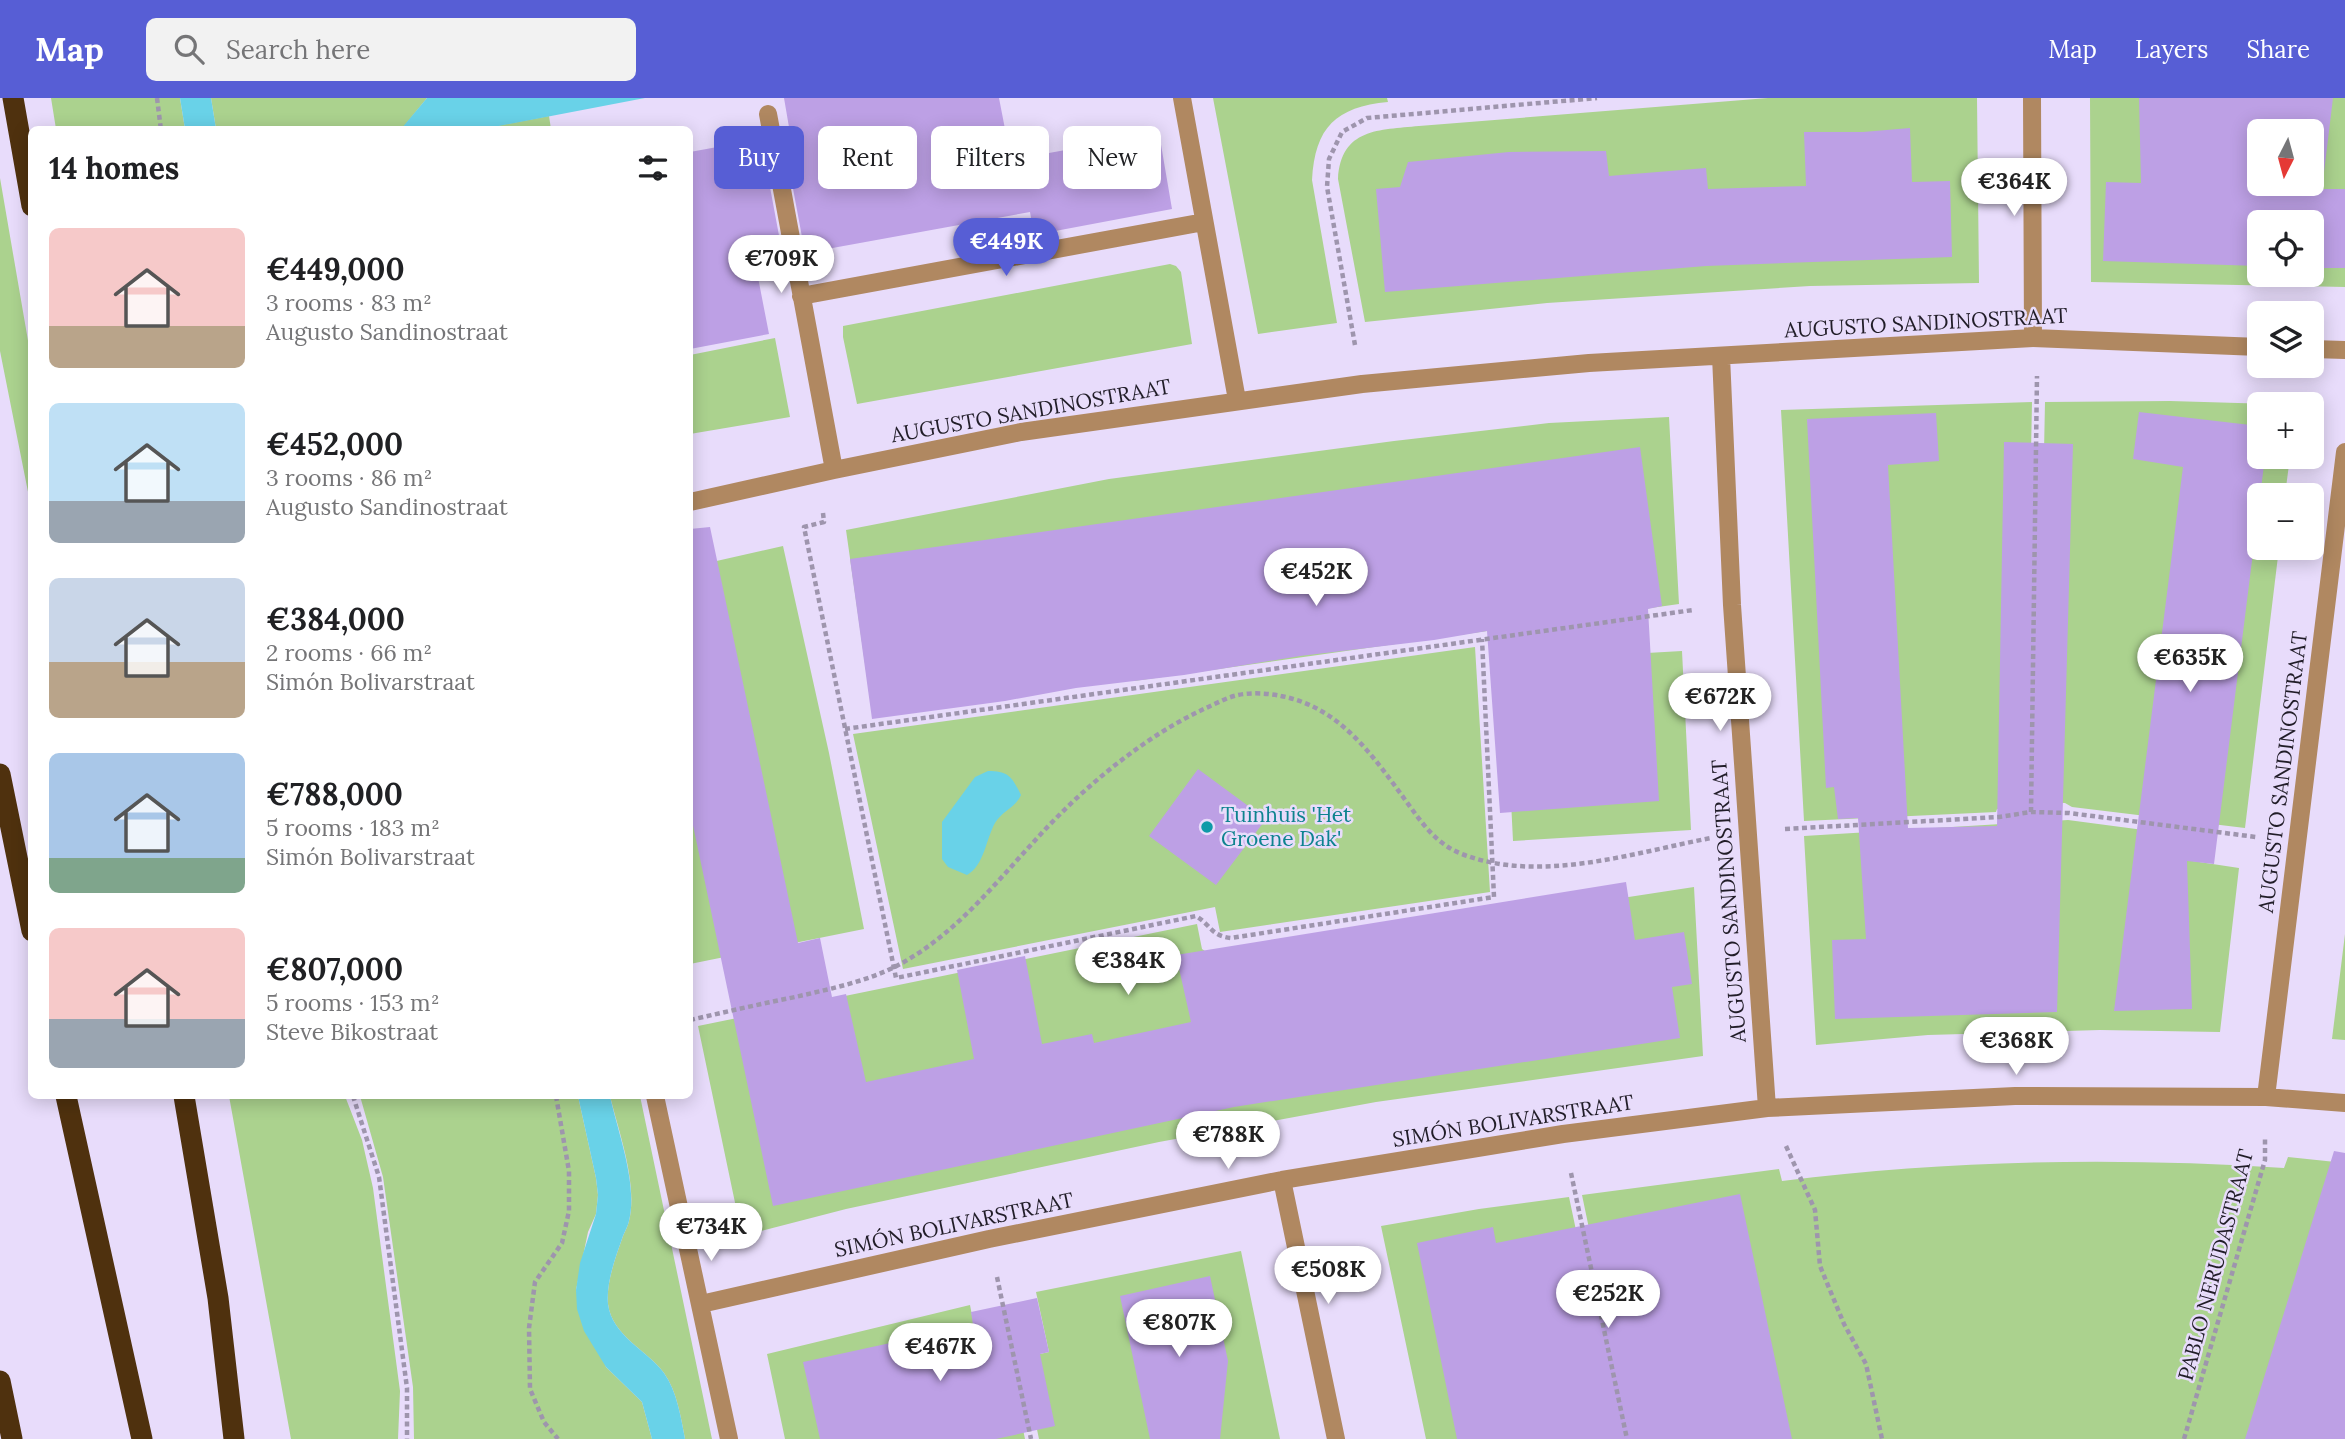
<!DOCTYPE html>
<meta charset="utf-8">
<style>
:root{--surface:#fff;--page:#f2f2f2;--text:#202124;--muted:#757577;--accent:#575ed5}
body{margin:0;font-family:Lora,serif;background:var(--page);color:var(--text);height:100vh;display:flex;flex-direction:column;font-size:26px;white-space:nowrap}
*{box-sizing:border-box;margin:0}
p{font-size:23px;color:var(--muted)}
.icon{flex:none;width:38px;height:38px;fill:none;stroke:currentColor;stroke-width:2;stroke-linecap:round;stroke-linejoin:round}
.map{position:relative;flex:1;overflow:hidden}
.panel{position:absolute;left:28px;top:28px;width:665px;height:973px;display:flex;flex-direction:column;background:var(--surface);border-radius:10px;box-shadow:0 4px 18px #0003}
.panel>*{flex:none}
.banner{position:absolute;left:714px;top:28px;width:665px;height:63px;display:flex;gap:14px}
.needle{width:46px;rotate:186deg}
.tools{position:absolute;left:2247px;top:21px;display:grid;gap:14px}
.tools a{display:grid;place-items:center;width:77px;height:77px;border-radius:10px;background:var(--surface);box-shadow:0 4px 18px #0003;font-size:35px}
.price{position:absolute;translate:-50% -60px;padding:0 16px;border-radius:24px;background:#fff;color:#222;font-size:23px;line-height:46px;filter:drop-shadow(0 2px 4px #0008)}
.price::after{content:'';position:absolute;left:50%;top:42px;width:21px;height:16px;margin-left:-10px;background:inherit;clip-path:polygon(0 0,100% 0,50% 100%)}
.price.current{background:var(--accent);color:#fff}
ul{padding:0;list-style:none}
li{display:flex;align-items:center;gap:21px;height:175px;padding:0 21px}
li span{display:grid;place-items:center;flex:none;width:196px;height:140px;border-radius:10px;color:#555}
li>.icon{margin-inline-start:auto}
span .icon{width:84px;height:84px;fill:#fffc;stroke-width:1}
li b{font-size:30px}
h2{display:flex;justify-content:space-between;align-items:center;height:84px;padding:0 21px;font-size:30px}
.tag{padding:0 24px;border-radius:10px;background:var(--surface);box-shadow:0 4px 18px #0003;font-size:24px;line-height:63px}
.tag.current{background:var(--accent);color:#fff}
header{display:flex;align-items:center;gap:42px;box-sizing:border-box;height:98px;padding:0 35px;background:var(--accent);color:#fff}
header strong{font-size:33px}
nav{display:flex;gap:38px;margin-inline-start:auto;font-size:24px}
.search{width:490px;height:63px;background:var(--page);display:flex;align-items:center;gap:18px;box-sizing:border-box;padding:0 24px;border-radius:10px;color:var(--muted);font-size:26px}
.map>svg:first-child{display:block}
</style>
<header>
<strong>Map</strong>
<div class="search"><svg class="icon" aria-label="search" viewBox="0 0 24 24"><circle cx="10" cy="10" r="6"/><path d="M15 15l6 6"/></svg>Search here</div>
<nav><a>Map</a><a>Layers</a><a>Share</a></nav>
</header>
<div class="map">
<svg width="2345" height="1341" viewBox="0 0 2345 1341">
<rect width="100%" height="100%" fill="#e8dcfb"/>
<path fill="#abd28e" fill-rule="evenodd" d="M 51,0 L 180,0 L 185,31 L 56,31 Z
M 211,0 L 427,0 L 401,32 L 216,31 Z
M 1213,0 L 1387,0 L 1388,4 C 1336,9 1315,29 1312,82 L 1337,225 L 1258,236 Z
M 1768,0 L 1977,0 L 1979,185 L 1810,188 L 1547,205 L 1365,224 L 1338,81 C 1341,30 1379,32 1419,28 Z
M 2090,0 L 2345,0 L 2345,189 L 2091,184 ZM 2259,33 L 2312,33 L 2312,86 L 2259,86 ZM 2259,124 L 2312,124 L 2312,177 L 2259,177 Z
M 549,18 L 551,31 L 483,32 L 485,30 Z
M 0,80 L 31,260 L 31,409 L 0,253 Z
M 1170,166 L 1176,168 L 1181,174 L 1192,246 L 857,306 L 843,239 L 843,228 Z
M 775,240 L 790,319 L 690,336 L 690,257 Z
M 2170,303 L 2272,306 L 2259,306 L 2259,359 L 2290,359 L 2285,397 L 2259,397 L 2259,450 L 2279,450 L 2245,730 L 2072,709 L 2065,705 L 2037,704 L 2045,304 Z
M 2032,304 L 2024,712 L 1997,711 L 1996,714 L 1804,723 L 1781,312 Z
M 1669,319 L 1679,506 L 1134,583 L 1132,571 L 871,608 L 846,432 L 1109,381 L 1394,343 L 1549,325 Z
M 783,448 L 829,655 L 864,831 L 690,866 L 690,469 Z
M 1475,549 L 1490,794 L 1220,834 L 1215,809 L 903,871 L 853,636 Z
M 1682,553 L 1691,732 L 1513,743 L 1504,563 Z
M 2068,722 L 2189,738 L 2186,762 L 2239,770 L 2220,934 L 2100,932 L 1928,937 L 1816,947 L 1804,738 Z
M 1694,789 L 1703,958 L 1376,1004 L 1159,1044 L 846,1111 L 742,1138 L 698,928 L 1197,826 L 1202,851 L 1218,862 Z
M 2345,836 L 2345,942 L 2332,941 Z
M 229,998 L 345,998 L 362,1042 L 373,1090 L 400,1293 L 398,1341 L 291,1341 Z
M 360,998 L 578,998 L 596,1080 L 598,1097 L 596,1116 L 588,1134 L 576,1192 L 606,1269 L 642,1304 L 652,1341 L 414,1341 L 413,1289 L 383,1079 Z
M 610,998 L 640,998 L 712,1341 L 685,1341 C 681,1320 677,1293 664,1275 C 647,1252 612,1238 608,1206 C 606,1184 616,1158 623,1138 C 625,1133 628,1128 629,1123 C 638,1086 619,1035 610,998 Z
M 2288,1059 L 2345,1065 L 2345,1341 L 1633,1341 L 1582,1097 L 1779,1071 L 1782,1083 C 1948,1062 2117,1059 2284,1070 Z
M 1569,1099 L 1620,1341 L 1426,1341 L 1381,1128 L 1479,1111 Z
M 1241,1153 L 1280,1341 L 1039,1341 L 1022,1260 L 1049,1254 L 1036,1194 Z
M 970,1207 L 982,1268 L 1009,1263 L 1025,1341 L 785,1341 L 767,1256 Z"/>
<path fill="#69d2e8" d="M 180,0 L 211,0 L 216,31 L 185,31 Z
M 427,0 L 645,0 L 483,31 L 401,31 Z
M 988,673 C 1009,673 1012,679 1021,697 C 1016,709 1002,713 995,725 C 986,741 984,768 967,777 L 948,769 L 942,761 L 942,724 L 975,679 Z
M 578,998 L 610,998 C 618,1035 638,1086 629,1123 C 628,1128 625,1133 623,1138 C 616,1158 606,1184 608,1206 C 612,1238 647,1252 664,1275 C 677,1293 681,1320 685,1341 L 652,1341 L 642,1304 L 606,1269 L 598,1256 L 584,1233 L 577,1211 L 576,1192 L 580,1165 L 596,1116 L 598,1097 L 596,1080 Z"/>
<path fill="#bda0e5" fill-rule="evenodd" d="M 784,0 L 999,0 L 1011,62 L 1159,35 L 1172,111 L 1034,137 L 1030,114 L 805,155 L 783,37 L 790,35 Z
M 2139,0 L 2333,0 L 2322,91 L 2345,91 L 2345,170 L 2312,170 L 2312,124 L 2259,124 L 2259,168 L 2103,163 L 2106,84 L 2141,85 ZM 2259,33 L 2312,33 L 2312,86 L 2259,86 Z
M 1910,30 L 1912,84 L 1950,83 L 1952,159 L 1706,168 L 1385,194 L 1376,91 L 1400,89 L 1408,64 L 1509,54 L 1606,53 L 1609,78 L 1706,70 L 1708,91 L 1806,88 L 1804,34 L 1863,34 Z
M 761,41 L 783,159 L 755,164 L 769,236 L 690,251 L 690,54 Z
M 2139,314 L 2259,328 L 2259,359 L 2265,359 L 2214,766 L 2187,763 L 2192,911 L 2114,913 L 2183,369 L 2133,361 Z
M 1936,315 L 1939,363 L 1888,367 L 1908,730 L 1997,728 L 2004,344 L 2073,346 L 2057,914 L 1835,921 L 1832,842 L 1866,841 L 1858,720 L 1838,721 L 1834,689 L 1826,690 L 1807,321 Z
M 1640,349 L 1662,508 L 1648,511 L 1659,703 L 1500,715 L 1487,533 L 1434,542 L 1300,558 L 1184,577 L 1076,590 L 1005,603 L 872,621 L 850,461 Z
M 710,429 L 798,845 L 820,840 L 832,899 L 846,896 L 866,984 L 974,961 L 957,872 L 1025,858 L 1042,946 L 1092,936 L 1094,945 L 1191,924 L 1176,857 L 1626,784 L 1635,842 L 1684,834 L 1692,886 L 1672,889 L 1680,940 L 1234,1009 L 773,1108 L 690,713 L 690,431 Z
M 1198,671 L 1266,721 L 1216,787 L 1149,738 Z
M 2334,1053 L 2345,1055 L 2345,1341 L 2245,1341 Z
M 1740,1096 L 1792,1341 L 1457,1341 L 1417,1145 L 1493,1129 L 1496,1145 Z
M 1210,1178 L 1228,1263 L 1220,1341 L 1150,1341 L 1120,1198 Z
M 1037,1200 L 1049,1254 L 1040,1256 L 1055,1328 L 996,1341 L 820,1341 L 803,1264 L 973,1227 L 971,1214 Z"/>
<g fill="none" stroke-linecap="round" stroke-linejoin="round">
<path stroke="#9e95ad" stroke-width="4.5" stroke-dasharray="5 3.5" stroke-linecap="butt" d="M 157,0 L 161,32
M 1355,247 L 1327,89 L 1329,61 L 1342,34 L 1367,20 L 1597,0
M 823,415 L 824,424 L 804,429 L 896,880 L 1196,818 C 1211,827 1211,838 1231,840 L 1494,799 L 1482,541
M 845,631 L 1693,512
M 2031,714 L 2037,278
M 1785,731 L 1999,719 L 2031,714 L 2069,715 L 2256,739 L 2256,737
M 690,922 C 725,914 760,906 795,899 C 834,890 875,882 909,861 C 961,830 999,781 1040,737 C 1085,688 1145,638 1206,610 C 1215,606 1224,601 1234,598 C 1248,594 1267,595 1281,598 C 1340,609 1373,658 1406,703 C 1422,725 1436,746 1462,756 C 1540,786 1632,755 1711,740
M 353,998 L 379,1079 L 407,1290 L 407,1341
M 556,998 L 569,1073 L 569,1113 L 562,1145 L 535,1184 L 529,1230 L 530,1291 L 544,1324 L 558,1341
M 1786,1048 L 1815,1112 L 1820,1168 L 1844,1226 L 1866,1266 L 1882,1341
M 1571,1075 L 1627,1341
M 997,1179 L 1031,1341
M 2184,1341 L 2265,1062 L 2265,1038"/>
<path stroke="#b08861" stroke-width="18" d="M 1182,0 L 1237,302
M 2032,0 L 2033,240
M 768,16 L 834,372
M 801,198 L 1204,124
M 2312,251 L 2345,252
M 1721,258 L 1732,507 L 1767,1010
M 690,404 L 834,372 L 1021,334 L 1362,286 L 1589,265 L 2033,240 L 2259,249
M 655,998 L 729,1341
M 2266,999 L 2345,354
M 1282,1082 L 1336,1341
M 701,1206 L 989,1141 L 1282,1082 L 1563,1036 L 1767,1010 L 2015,998 L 2266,999 L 2345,1005"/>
<path stroke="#4f310e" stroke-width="21" d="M 13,0 L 32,108
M 0,676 L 32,833
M 66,998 L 142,1341
M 184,998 L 218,1200 L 234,1341
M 0,1283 L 12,1341"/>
</g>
<circle fill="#0f9aa8" stroke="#e8dcfb" stroke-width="2.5" cx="1207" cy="729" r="7"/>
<g text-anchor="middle" stroke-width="5" stroke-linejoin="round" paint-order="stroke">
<g font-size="21" fill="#211d28" stroke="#e8dcfb">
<text transform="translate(1926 225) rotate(-3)" y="7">AUGUSTO SANDINOSTRAAT</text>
<text transform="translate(1031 313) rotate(-10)" y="7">AUGUSTO SANDINOSTRAAT</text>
<text transform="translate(2283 674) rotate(-83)" y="7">AUGUSTO SANDINOSTRAAT</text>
<text transform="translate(1729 803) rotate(-94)" y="7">AUGUSTO SANDINOSTRAAT</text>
<text transform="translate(1513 1023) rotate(-9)" y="7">SIMÓN BOLIVARSTRAAT</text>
<text transform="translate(954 1127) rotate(-12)" y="7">SIMÓN BOLIVARSTRAAT</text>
<text transform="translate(2216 1167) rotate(-75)" y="7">PABLO NERUDASTRAAT</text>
</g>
<g font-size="21" fill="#0d838f" stroke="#e8dcfb" text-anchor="start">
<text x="1221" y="724">Tuinhuis 'Het<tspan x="1221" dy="24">Groene Dak'</tspan></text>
</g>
</g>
</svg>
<div class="tools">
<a><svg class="needle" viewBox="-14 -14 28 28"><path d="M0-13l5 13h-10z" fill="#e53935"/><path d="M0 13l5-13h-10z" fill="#757577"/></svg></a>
<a><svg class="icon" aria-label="locate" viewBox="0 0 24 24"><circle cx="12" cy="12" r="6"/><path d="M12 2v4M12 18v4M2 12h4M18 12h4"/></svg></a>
<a><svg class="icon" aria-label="layers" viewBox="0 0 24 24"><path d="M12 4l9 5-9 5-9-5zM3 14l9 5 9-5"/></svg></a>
<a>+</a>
<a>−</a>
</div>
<b class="price" style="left:2014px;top:120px">€364K</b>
<b class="price current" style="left:1006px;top:180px">€449K</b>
<b class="price" style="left:781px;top:197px">€709K</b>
<b class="price" style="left:1316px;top:510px">€452K</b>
<b class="price" style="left:2190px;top:596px">€635K</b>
<b class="price" style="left:1720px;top:635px">€672K</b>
<b class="price" style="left:1128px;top:899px">€384K</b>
<b class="price" style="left:2016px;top:979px">€368K</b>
<b class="price" style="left:1228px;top:1073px">€788K</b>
<b class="price" style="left:711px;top:1165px">€734K</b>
<b class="price" style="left:1328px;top:1208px">€508K</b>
<b class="price" style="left:1608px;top:1232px">€252K</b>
<b class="price" style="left:1179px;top:1261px">€807K</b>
<b class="price" style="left:940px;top:1285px">€467K</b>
<div class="banner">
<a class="tag current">Buy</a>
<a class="tag">Rent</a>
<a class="tag">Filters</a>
<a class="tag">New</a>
</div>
<section class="panel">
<h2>14 homes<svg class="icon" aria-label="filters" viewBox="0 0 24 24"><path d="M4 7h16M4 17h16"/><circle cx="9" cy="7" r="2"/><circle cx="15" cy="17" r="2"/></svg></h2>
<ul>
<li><span style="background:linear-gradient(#f6c9c9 70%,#b9a48a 0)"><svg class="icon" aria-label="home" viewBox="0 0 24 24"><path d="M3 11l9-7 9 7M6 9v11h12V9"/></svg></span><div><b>€449,000</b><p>3 rooms · 83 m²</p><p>Augusto Sandinostraat</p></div></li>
<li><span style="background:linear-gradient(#bfe0f5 70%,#9aa5b1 0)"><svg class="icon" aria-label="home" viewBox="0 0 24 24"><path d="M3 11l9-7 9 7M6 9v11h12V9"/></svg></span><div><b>€452,000</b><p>3 rooms · 86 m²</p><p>Augusto Sandinostraat</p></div></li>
<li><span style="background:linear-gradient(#c9d6e8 60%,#b9a48a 0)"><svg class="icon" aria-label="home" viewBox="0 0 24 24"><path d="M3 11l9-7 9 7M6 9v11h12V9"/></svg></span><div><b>€384,000</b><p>2 rooms · 66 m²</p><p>Simón Bolivarstraat</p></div></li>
<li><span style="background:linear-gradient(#a9c7e8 75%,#7fa58c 0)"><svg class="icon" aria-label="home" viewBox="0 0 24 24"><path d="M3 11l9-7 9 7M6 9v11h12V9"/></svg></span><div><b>€788,000</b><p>5 rooms · 183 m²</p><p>Simón Bolivarstraat</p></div></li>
<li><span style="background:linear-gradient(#f6c9c9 65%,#9aa5b1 0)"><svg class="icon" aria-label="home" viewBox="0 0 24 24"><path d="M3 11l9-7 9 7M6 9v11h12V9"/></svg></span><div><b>€807,000</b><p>5 rooms · 153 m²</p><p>Steve Bikostraat</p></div></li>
</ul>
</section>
</div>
